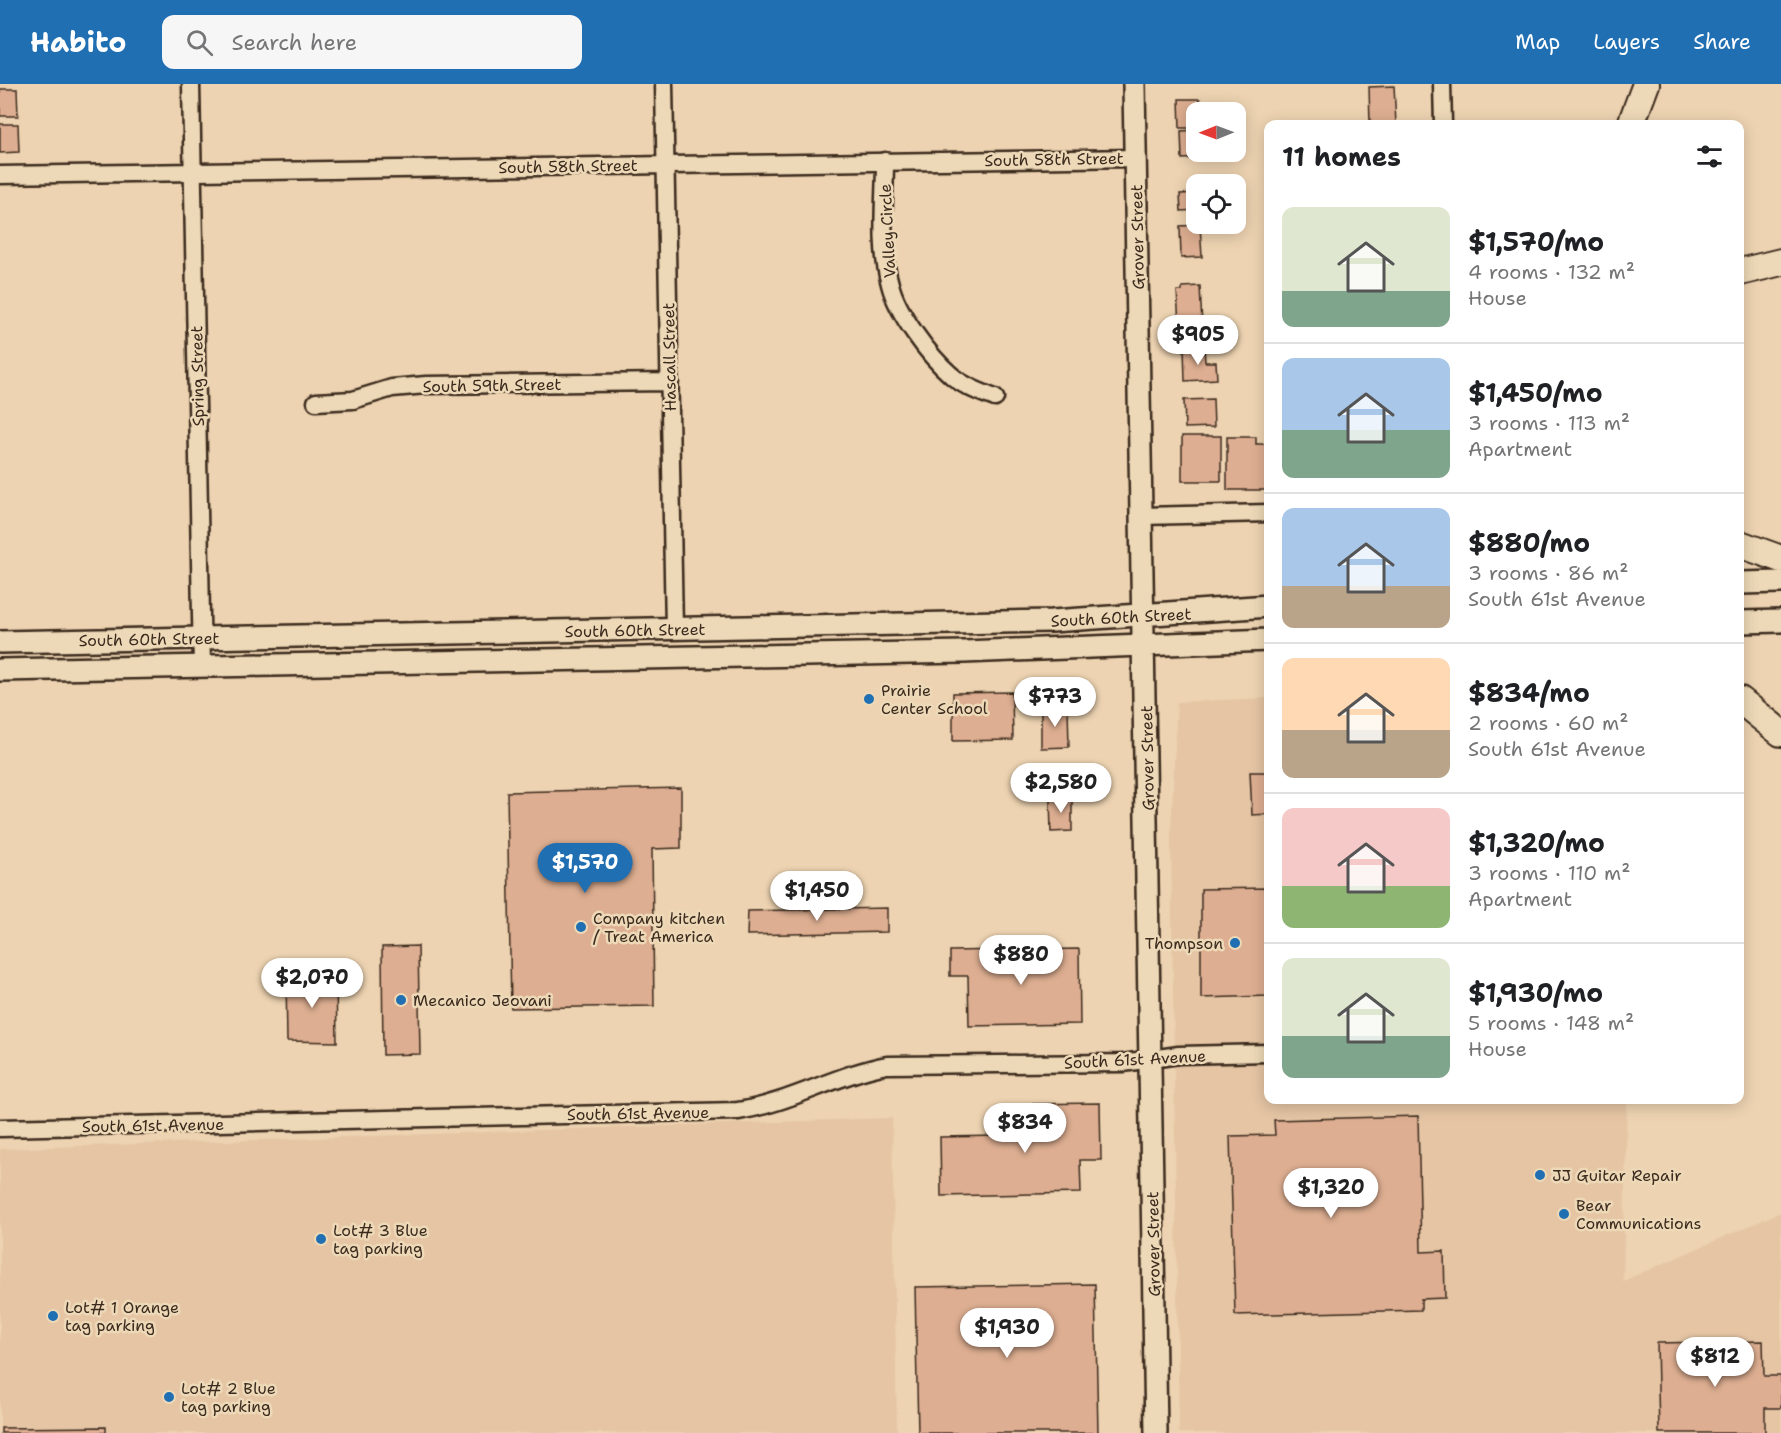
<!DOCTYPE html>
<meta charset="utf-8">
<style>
:root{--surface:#fff;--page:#f6f6f6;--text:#202124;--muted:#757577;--line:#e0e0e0;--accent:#1f6fb2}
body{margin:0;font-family:"Shantell Sans",sans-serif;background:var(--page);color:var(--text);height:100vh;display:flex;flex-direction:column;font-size:22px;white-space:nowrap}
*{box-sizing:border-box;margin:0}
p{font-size:20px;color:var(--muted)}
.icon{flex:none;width:33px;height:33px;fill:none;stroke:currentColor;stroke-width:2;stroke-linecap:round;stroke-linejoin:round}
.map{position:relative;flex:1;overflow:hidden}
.drawer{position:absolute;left:1264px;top:36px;width:480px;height:984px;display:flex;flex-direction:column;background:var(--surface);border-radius:12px;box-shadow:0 3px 15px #0003}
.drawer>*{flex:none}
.needle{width:39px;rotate:269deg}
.tools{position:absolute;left:1186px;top:18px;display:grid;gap:12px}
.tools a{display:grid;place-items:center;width:60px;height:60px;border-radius:12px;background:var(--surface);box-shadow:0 3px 15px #0003;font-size:30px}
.price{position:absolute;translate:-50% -51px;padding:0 14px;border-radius:21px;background:#fff;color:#222;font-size:20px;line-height:39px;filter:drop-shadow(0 2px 3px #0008)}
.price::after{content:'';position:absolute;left:50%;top:36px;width:18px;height:14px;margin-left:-9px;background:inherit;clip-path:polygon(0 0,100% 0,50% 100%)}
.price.on{background:var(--accent);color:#fff}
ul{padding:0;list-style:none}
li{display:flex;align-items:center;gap:18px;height:150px;padding:0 18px}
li+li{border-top:2px solid var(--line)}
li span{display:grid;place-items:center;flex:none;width:168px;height:120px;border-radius:12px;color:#555}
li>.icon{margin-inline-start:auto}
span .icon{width:72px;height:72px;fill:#fffc;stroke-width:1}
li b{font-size:26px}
h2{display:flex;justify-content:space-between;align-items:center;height:72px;padding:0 18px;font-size:26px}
header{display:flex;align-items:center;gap:36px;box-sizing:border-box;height:84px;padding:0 30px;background:var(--accent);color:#fff}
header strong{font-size:28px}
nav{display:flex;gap:33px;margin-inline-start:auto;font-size:21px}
.search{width:420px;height:54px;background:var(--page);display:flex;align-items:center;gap:15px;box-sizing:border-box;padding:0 21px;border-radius:12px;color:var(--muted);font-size:22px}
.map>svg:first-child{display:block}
</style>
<header>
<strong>Habito</strong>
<div class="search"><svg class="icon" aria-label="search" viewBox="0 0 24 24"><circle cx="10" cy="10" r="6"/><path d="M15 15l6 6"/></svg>Search here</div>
<nav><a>Map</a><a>Layers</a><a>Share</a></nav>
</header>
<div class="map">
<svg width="1781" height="1349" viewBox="0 0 1781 1349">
<rect width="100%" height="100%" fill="#edd3b1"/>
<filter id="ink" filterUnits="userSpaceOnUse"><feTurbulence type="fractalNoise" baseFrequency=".0167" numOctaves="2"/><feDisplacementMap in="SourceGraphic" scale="12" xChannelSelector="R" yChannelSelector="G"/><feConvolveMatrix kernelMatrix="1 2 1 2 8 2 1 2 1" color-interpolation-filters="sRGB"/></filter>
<g filter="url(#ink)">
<path fill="#e5c5a4" d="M 1269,614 L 1269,1016 L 1627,1016 L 1623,1197 L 1781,1128 L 1781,1349 L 1179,1349 L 1171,749 L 1177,618 Z
M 892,1034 L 897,1349 L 0,1349 L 0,1065 Z"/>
<path fill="#ddae91" stroke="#3b2a1e" stroke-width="1.5" d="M 1394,2 L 1396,40 L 1370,40 L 1369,3 Z
M 0,5 L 17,5 L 18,32 L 0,32 Z
M 1179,15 L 1200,15 L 1197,44 L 1180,44 Z
M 0,40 L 18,40 L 19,68 L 0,69 Z
M 1197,46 L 1197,68 L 1200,68 L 1201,74 L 1182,75 L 1181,47 Z
M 1197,109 L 1197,126 L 1181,127 L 1180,110 Z
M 1200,141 L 1202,173 L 1181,174 L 1180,142 Z
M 1200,202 L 1202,241 L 1179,242 L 1177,207 L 1182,207 L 1182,203 Z
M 1204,263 L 1205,278 L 1216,278 L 1217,295 L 1185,297 L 1184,264 Z
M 1213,315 L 1214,343 L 1185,344 L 1184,316 Z
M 1182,352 L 1221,352 L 1221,397 L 1182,397 Z
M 1227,353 L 1256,353 L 1256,360 L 1268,360 L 1268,406 L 1227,406 Z
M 1012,608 L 1013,656 L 953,657 L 953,609 Z
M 1068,623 L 1069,663 L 1041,664 L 1041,624 Z
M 1250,688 L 1269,688 L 1269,730 L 1252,731 Z
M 681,704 L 681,764 L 652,765 L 654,922 L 511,924 L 507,708 Z
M 1050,713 L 1072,713 L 1072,747 L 1051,748 Z
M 1269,804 L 1269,912 L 1201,914 L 1201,805 Z
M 887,824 L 887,848 L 747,851 L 748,827 Z
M 418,862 L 420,970 L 383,971 L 382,863 Z
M 1079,865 L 1080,940 L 969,942 L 968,892 L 950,892 L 950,867 Z
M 286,893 L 336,893 L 337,958 L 287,957 Z
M 1100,1019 L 1101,1076 L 1080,1076 L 1081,1109 L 941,1112 L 940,1053 L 1000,1052 L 1000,1047 L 1022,1047 L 1022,1020 Z
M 1418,1032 L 1421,1168 L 1444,1167 L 1445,1214 L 1421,1215 L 1421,1226 L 1235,1231 L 1230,1052 L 1275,1051 L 1274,1036 Z
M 1095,1200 L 1098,1349 L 918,1349 L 915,1203 Z
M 1763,1257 L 1764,1292 L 1781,1292 L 1781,1324 L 1765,1324 L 1765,1349 L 1659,1349 L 1657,1259 Z
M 106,1343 L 106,1349 L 1,1349 L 1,1344 Z"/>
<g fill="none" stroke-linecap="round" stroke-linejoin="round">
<g stroke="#3b2a1e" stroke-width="21">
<path id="minor" d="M 191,0 L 202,584
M 664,0 L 674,545
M 1442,0 L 1443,40
M 885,77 C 885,116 879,162 890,200 C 897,229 929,272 951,291 C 963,302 980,308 995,314
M 0,91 L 1136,74
M 316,318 L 353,316 L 392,304 L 426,301 L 670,298
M 1142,432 L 1269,429
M 0,1044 L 738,1027 C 790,1019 835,991 887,981 L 1123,979 L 1179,971 L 1269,969"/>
</g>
<g stroke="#3b2a1e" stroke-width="26">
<path id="major" d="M 1134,0 L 1156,1349
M 1740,499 L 1781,498
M 1740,538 L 1781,537
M 0,558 L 1052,537 L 1269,522
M 0,586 L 964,568 L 1269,556"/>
</g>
<g stroke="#3b2a1e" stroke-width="30">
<path id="highway" d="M 1631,40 L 1646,0
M 1740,188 L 1781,178
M 1740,460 L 1781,475
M 1740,616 L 1781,649"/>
</g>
<use href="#minor" stroke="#edd9b7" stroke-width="16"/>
<use href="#major" stroke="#edd9b7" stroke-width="21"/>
<use href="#highway" stroke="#edd9b7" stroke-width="26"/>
</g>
</g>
<g fill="#1f6fb2" stroke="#edd9b7" stroke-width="2">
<circle cx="869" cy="615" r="6"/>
<circle cx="581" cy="843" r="6"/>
<circle cx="1235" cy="859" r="6"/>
<circle cx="401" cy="916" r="6"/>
<circle cx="1540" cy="1091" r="6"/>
<circle cx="1564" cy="1130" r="6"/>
<circle cx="321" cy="1155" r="6"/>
<circle cx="53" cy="1232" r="6"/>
<circle cx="169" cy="1313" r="6"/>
</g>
<g text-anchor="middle" stroke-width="5" stroke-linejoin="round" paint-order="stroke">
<g font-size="16" fill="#3b2a1e" stroke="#edd9b7">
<text transform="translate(1054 75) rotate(-1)" y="6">South 58th Street</text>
<text transform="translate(568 82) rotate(-1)" y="6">South 58th Street</text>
<text transform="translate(887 147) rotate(-93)" y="6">Valley Circle</text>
<text transform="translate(1137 153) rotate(-91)" y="6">Grover Street</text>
<text transform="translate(669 273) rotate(-91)" y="6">Hascall Street</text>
<text transform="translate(197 292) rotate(-91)" y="6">Spring Street</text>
<text transform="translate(492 301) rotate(-1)" y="6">South 59th Street</text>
<text transform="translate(1121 533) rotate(-3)" y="6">South 60th Street</text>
<text transform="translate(635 546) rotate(-1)" y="6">South 60th Street</text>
<text transform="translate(149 555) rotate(-1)" y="6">South 60th Street</text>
<text transform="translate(1147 674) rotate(-91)" y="6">Grover Street</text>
<text transform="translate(1135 975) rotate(-3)" y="6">South 61st Avenue</text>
<text transform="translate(638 1029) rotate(-1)" y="6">South 61st Avenue</text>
<text transform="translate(153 1041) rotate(-1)" y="6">South 61st Avenue</text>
<text transform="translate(1153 1160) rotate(-91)" y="6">Grover Street</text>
</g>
<g font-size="16" fill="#3b2a1e" stroke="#edd9b7" text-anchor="start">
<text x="881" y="612">Prairie<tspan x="881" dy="18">Center School</tspan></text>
<text x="593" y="840">Company kitchen<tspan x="593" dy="18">/ Treat America</tspan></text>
<text x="1223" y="865" text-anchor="end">Thompson</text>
<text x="413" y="922">Mecanico Jeovani</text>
<text x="1552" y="1097">JJ Guitar Repair</text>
<text x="1576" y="1127">Bear<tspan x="1576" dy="18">Communications</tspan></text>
<text x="333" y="1152">Lot# 3 Blue<tspan x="333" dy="18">tag parking</tspan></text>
<text x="65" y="1229">Lot# 1 Orange<tspan x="65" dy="18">tag parking</tspan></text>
<text x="181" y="1310">Lot# 2 Blue<tspan x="181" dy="18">tag parking</tspan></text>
</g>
</g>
</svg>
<div class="tools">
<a><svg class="needle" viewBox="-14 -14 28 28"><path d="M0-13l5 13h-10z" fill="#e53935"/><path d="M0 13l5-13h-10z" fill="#757577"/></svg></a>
<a><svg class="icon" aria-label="locate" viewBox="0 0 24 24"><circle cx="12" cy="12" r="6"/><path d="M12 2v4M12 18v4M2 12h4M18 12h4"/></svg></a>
</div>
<b class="price" style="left:1198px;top:282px">$905</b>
<b class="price" style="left:1055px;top:644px">$773</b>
<b class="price" style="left:1061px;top:730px">$2,580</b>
<b class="price on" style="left:585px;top:810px">$1,570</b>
<b class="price" style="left:817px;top:838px">$1,450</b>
<b class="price" style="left:1021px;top:902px">$880</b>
<b class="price" style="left:312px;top:925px">$2,070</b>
<b class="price" style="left:1025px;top:1070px">$834</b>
<b class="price" style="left:1331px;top:1135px">$1,320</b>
<b class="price" style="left:1007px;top:1275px">$1,930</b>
<b class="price" style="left:1715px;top:1304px">$812</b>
<section class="drawer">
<h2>11 homes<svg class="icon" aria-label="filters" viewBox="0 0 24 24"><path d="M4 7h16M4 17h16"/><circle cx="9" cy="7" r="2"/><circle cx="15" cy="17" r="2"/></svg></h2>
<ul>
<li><span style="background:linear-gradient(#dfe7d0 70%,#7fa58c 0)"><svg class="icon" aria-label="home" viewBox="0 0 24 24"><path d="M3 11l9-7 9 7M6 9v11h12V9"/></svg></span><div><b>$1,570/mo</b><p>4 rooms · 132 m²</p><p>House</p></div></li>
<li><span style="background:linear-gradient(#a9c7e8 60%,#7fa58c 0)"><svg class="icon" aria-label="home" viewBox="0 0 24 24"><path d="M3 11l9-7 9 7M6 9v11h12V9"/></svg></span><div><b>$1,450/mo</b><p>3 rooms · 113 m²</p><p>Apartment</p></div></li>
<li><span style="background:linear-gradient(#a9c7e8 65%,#b9a48a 0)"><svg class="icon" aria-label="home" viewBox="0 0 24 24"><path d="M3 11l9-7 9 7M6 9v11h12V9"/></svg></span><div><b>$880/mo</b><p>3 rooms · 86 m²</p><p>South 61st Avenue</p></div></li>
<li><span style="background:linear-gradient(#ffd9b3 60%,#b9a48a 0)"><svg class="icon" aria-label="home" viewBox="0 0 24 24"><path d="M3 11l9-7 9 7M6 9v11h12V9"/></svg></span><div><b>$834/mo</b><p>2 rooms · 60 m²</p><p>South 61st Avenue</p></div></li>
<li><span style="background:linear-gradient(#f6c9c9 65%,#8fb573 0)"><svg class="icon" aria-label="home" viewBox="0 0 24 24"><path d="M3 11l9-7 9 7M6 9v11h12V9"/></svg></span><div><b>$1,320/mo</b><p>3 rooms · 110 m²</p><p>Apartment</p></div></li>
<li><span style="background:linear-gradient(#dfe7d0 65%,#7fa58c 0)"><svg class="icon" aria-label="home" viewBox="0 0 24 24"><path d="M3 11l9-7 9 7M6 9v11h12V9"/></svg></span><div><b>$1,930/mo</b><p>5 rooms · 148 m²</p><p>House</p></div></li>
</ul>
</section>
</div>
